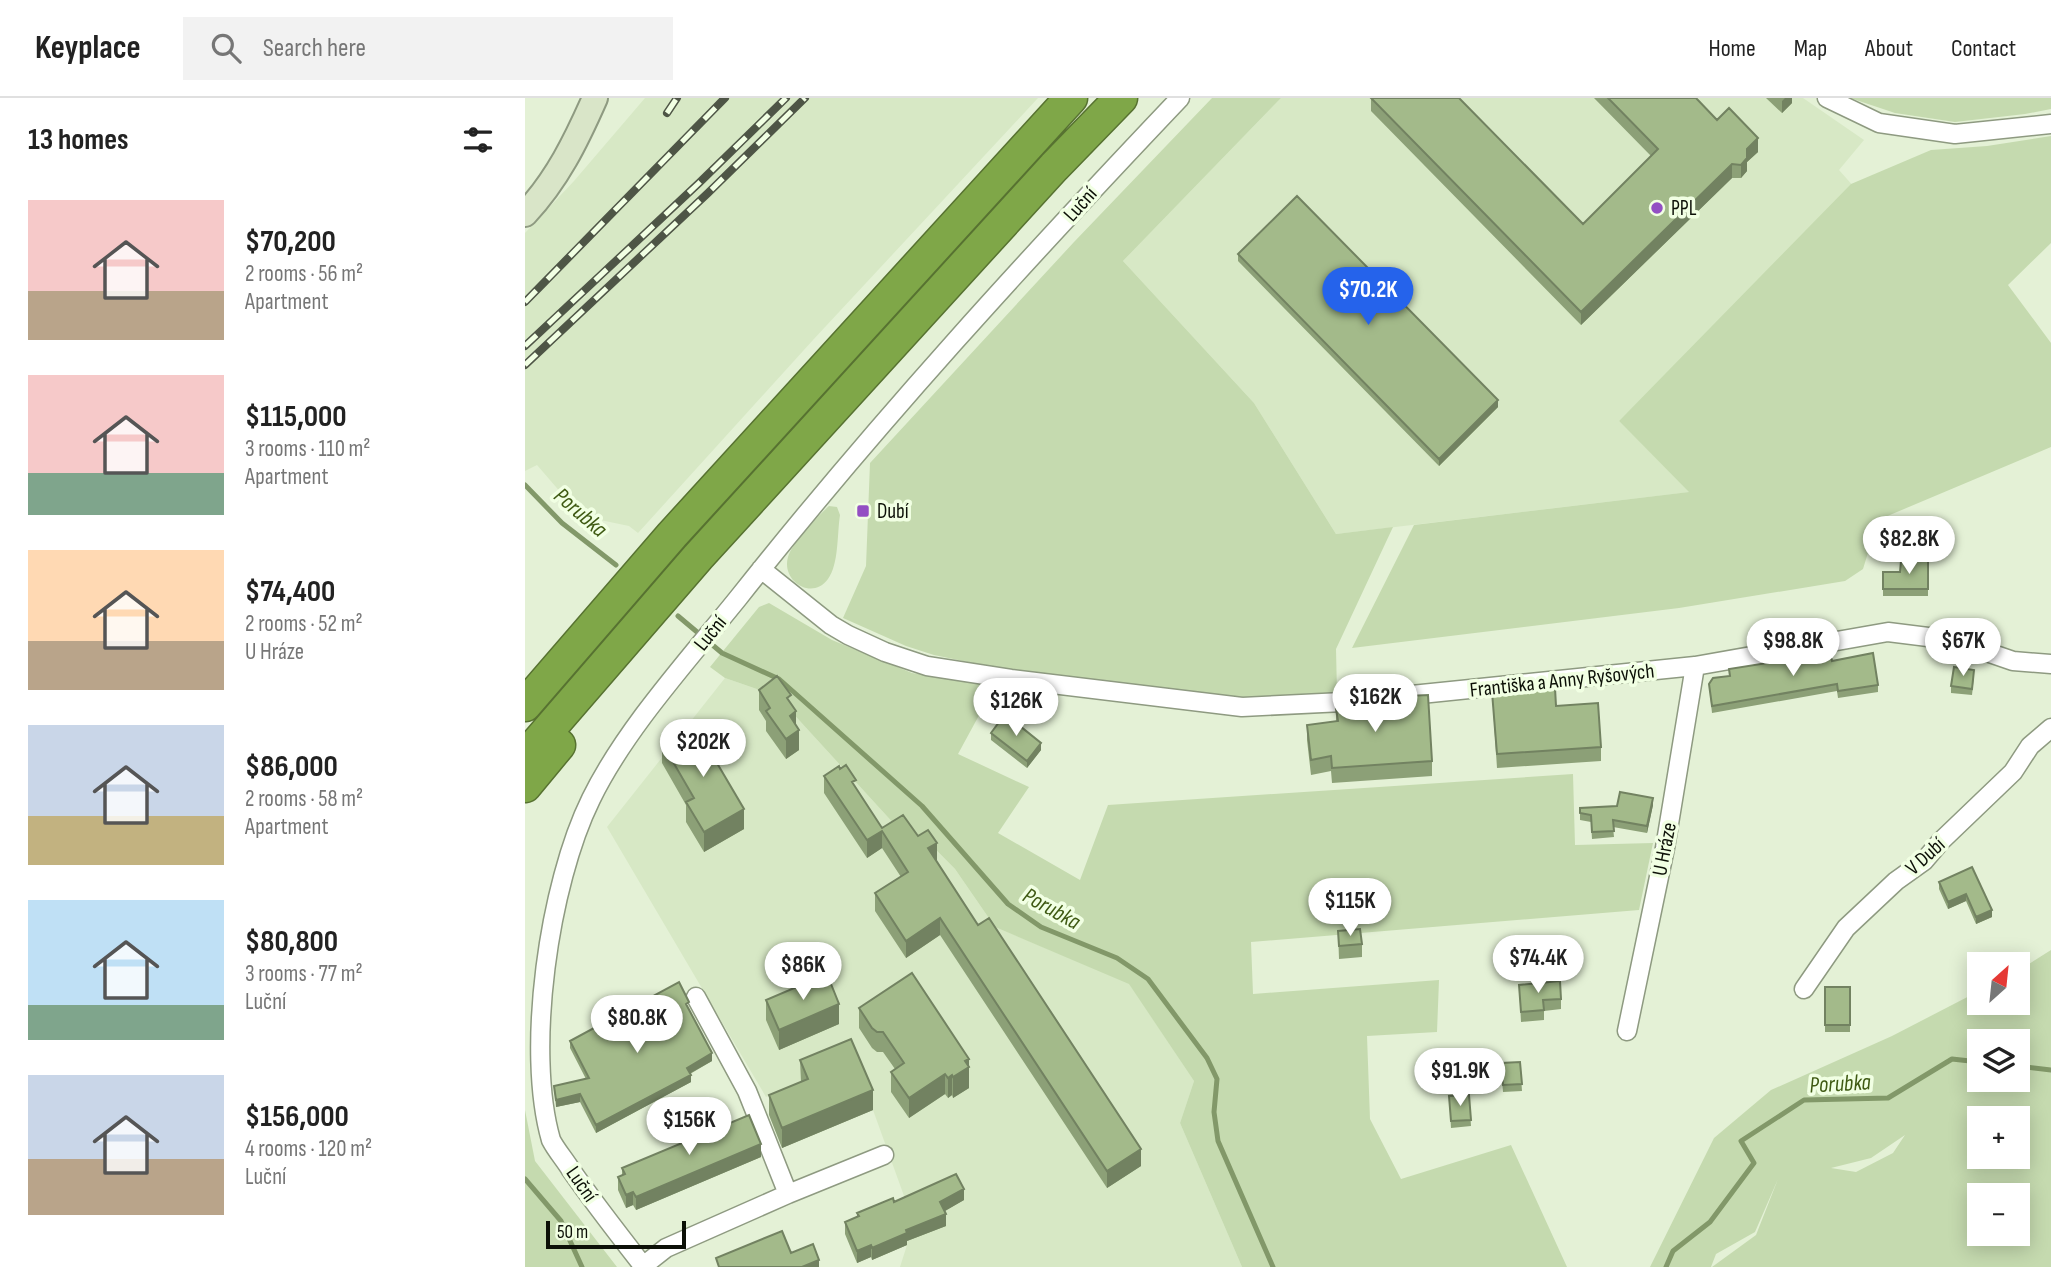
<!DOCTYPE html>
<meta charset="utf-8">
<style>
:root{--surface:#fff;--page:#f2f2f2;--text:#222;--muted:#767676;--line:#e0e0e0;--accent:#2563eb}
body{margin:0;font-family:"Sofia Sans Condensed",sans-serif;background:var(--page);color:var(--text);height:100vh;display:flex;flex-direction:column;font-size:26px;white-space:nowrap}
*{box-sizing:border-box;margin:0}
p{font-size:23px;color:var(--muted)}
.icon{flex:none;width:38px;height:38px;fill:none;stroke:currentColor;stroke-width:2;stroke-linecap:round;stroke-linejoin:round}
.map{position:relative;flex:1;overflow:hidden}
.panel{display:flex;flex-direction:column;background:var(--surface);width:525px}
.panel>*{flex:none}
.needle{width:46px;rotate:27deg}
.controls{position:absolute;left:1442px;top:854px;display:grid;gap:14px}
.controls a{display:grid;place-items:center;width:63px;height:63px;border-radius:0px;background:var(--surface);box-shadow:0 4px 18px #0003;font-size:35px}
.scale{position:absolute;left:21px;bottom:18px;width:140px;box-sizing:border-box;padding-left:7px;border:4px solid #0c1007;border-top:0;font-size:19px;line-height:24px;white-space:nowrap;color:#0c1007;-webkit-text-stroke:5px #f1ffe3;paint-order:stroke}
.price{position:absolute;translate:-50% -60px;padding:0 16px;border-radius:24px;background:#fff;color:#222;font-size:23px;line-height:46px;filter:drop-shadow(0 2px 4px #0008)}
.price::after{content:'';position:absolute;left:50%;top:42px;width:21px;height:16px;margin-left:-10px;background:inherit;clip-path:polygon(0 0,100% 0,50% 100%)}
.price.selected{background:var(--accent);color:#fff}
ul{padding:0;list-style:none}
li{display:flex;align-items:center;gap:21px;height:175px;padding:0 28px}
li span{display:grid;place-items:center;flex:none;width:196px;height:140px;border-radius:0px;color:#555}
li>.icon{margin-inline-start:auto}
span .icon{width:84px;height:84px;fill:#fffc;stroke-width:1}
li b{font-size:30px}
h2{display:flex;justify-content:space-between;align-items:center;height:84px;padding:0 28px;font-size:30px}
header{display:flex;align-items:center;gap:42px;box-sizing:border-box;height:98px;padding:0 35px;background:var(--surface);border-bottom:2px solid var(--line)}
header strong{font-size:33px}
nav{display:flex;gap:38px;margin-inline-start:auto;font-size:24px}
.search{width:490px;height:63px;background:var(--page);display:flex;align-items:center;gap:18px;box-sizing:border-box;padding:0 24px;border-radius:0px;color:var(--muted);font-size:26px}
main{display:flex;flex:1;min-height:0}
.map>svg:first-child{display:block}
</style>
<header>
<strong>Keyplace</strong>
<div class="search"><svg class="icon" aria-label="search" viewBox="0 0 24 24"><circle cx="10" cy="10" r="6"/><path d="M15 15l6 6"/></svg>Search here</div>
<nav><a>Home</a><a>Map</a><a>About</a><a>Contact</a></nav>
</header>
<main>
<section class="panel">
<h2>13 homes<svg class="icon" aria-label="filters" viewBox="0 0 24 24"><path d="M4 7h16M4 17h16"/><circle cx="9" cy="7" r="2"/><circle cx="15" cy="17" r="2"/></svg></h2>
<ul>
<li><span style="background:linear-gradient(#f6c9c9 65%,#b9a48a 0)"><svg class="icon" aria-label="home" viewBox="0 0 24 24"><path d="M3 11l9-7 9 7M6 9v11h12V9"/></svg></span><div><b>$70,200</b><p>2 rooms · 56 m²</p><p>Apartment</p></div></li>
<li><span style="background:linear-gradient(#f6c9c9 70%,#7fa58c 0)"><svg class="icon" aria-label="home" viewBox="0 0 24 24"><path d="M3 11l9-7 9 7M6 9v11h12V9"/></svg></span><div><b>$115,000</b><p>3 rooms · 110 m²</p><p>Apartment</p></div></li>
<li><span style="background:linear-gradient(#ffd9b3 65%,#b9a48a 0)"><svg class="icon" aria-label="home" viewBox="0 0 24 24"><path d="M3 11l9-7 9 7M6 9v11h12V9"/></svg></span><div><b>$74,400</b><p>2 rooms · 52 m²</p><p>U Hráze</p></div></li>
<li><span style="background:linear-gradient(#c9d6e8 65%,#c2b280 0)"><svg class="icon" aria-label="home" viewBox="0 0 24 24"><path d="M3 11l9-7 9 7M6 9v11h12V9"/></svg></span><div><b>$86,000</b><p>2 rooms · 58 m²</p><p>Apartment</p></div></li>
<li><span style="background:linear-gradient(#bfe0f5 75%,#7fa58c 0)"><svg class="icon" aria-label="home" viewBox="0 0 24 24"><path d="M3 11l9-7 9 7M6 9v11h12V9"/></svg></span><div><b>$80,800</b><p>3 rooms · 77 m²</p><p>Luční</p></div></li>
<li><span style="background:linear-gradient(#c9d6e8 60%,#b9a48a 0)"><svg class="icon" aria-label="home" viewBox="0 0 24 24"><path d="M3 11l9-7 9 7M6 9v11h12V9"/></svg></span><div><b>$156,000</b><p>4 rooms · 120 m²</p><p>Luční</p></div></li>
</ul>
</section>
<div class="map">
<svg width="1526" height="1169" viewBox="0 0 1526 1169">
<rect width="100%" height="100%" fill="#e4f1d6"/>
<path fill="#d7e8c5" d="M 120,0 L 513,0 L 288,242 L 113,435 L 104,428 L 56,418 L 12,367 L 0,373 L 0,135 L 49,83 Z
M 756,0 L 1278,0 L 1339,42 L 1314,72 L 1330,90 L 1094,323 L 1165,394 L 811,436 L 729,305 L 598,163 Z
M 200,580 L 252,598 L 371,728 L 400,742 L 430,771 L 470,829 L 604,885 L 669,983 L 655,1025 L 717,1169 L 375,1169 L 382,1147 L 383,1109 L 348,1012 L 326,961 L 241,999 L 82,729 Z"/>
<path fill="#c5daaf" fill-rule="evenodd" d="M 687,0 L 756,0 L 598,163 L 729,305 L 811,436 L 868,429 L 811,551 L 812,595 L 704,602 L 467,569 L 409,557 L 381,548 L 318,520 L 341,468 L 345,365 L 549,144 Z
M 1325,0 L 1526,0 L 1526,11 L 1500,16 L 1430,24 L 1370,15 Z
M 1526,38 L 1526,145 L 1483,187 L 1526,245 L 1526,349 L 1353,422 L 1338,471 L 1320,483 L 1154,510 L 827,550 L 889,427 L 1164,394 L 1094,323 L 1326,86 L 1406,52 L 1462,48 Z
M 304,408 L 312,409 L 315,417 C 312,436 314,466 303,481 C 287,503 256,483 263,459 C 267,445 293,418 304,408 Z
M 244,505 L 307,542 L 387,575 L 479,589 L 458,610 L 433,656 L 504,689 L 473,735 L 555,782 L 583,707 L 1048,676 L 1050,747 L 1128,745 L 1114,812 L 726,844 L 728,896 L 914,882 L 912,934 L 842,938 L 845,1021 L 876,1081 L 986,1047 L 1042,1169 L 717,1169 L 655,1025 L 669,983 L 604,886 L 470,829 L 430,771 L 401,742 L 371,728 L 252,598 L 200,580 L 185,569 L 234,509 Z
M 1526,852 L 1526,1169 L 1187,1169 L 1231,1137 L 1253,1081 L 1230,1134 L 1191,1156 L 1186,1169 L 1125,1169 L 1189,1040 L 1246,992 L 1367,938 L 1454,893 L 1454,905 L 1493,905 L 1493,873 ZM 1454,943 L 1493,943 L 1493,982 L 1454,982 ZM 1454,1020 L 1493,1020 L 1493,1059 L 1454,1059 ZM 1380,1037 L 1368,1055 L 1331,1074 L 1306,1070 L 1346,1060 ZM 1454,1097 L 1493,1097 L 1493,1136 L 1454,1136 Z
M 0,1012 L 10,1063 L 92,1169 L 0,1169 Z"/>
<g fill="none" stroke-linecap="round" stroke-linejoin="round">
<path stroke="#829869" stroke-width="5" d="M 0,387 L 37,425 L 91,467
M 153,518 L 197,555 L 254,581 L 397,708 L 483,806 L 516,829 L 592,860 L 623,881 L 682,960 L 692,981 L 689,1014 L 693,1043 L 748,1169
M 1493,968 L 1526,972
M 0,1081 L 36,1123 L 57,1169
M 1141,1169 L 1148,1153 L 1185,1124 L 1229,1065 L 1216,1043 L 1279,1002 L 1363,1000 L 1427,961 L 1454,964"/>
<g stroke="#8e9a81" stroke-width="21">
<path id="street" d="M 1302,0 L 1354,25 L 1430,36 L 1526,26
M 236,471 L 306,527 L 323,537 L 360,554 L 402,568 L 486,581 L 717,609 L 818,604 L 1170,568 L 1363,534 L 1427,542 L 1488,563 L 1526,566
M 1279,891 L 1321,830 L 1371,783 L 1399,763 L 1416,743 L 1488,674 L 1505,648 L 1526,630
M 171,899 L 222,993 L 263,1096
M 1102,933 L 1140,750 L 1170,568
M 118,1168 L 141,1150 L 263,1096 L 359,1057
M 119,1169 C 94,1137 69,1105 46,1072 C 40,1062 31,1052 26,1042 C 0,952 24,786 66,701 C 100,631 165,560 214,499 C 352,325 502,161 655,0"/>
</g>
<g stroke="#8e9a81" stroke-width="28">
<path id="secondary" d="M 0,116 C 32,82 51,43 70,0"/>
</g>
<g stroke="#577231" stroke-width="35">
<path id="highway" d="M 0,607 L 147,437 L 546,0
M 0,659 L 173,459 L 529,69 L 596,0
M 0,688 L 34,647"/>
</g>
<use href="#street" stroke="#fff" stroke-width="18"/>
<use href="#secondary" stroke="#d9e5c8" stroke-width="24"/>
<use href="#highway" stroke="#7fa748" stroke-width="32"/>
<g stroke="#4e5546" stroke-width="8">
<path id="rail" d="M 142,15 L 152,0
M 0,204 L 200,0
M 0,248 L 174,85 L 261,0
M 0,267 L 183,95 L 280,0"/>
</g>
<use href="#rail" stroke="#f1ffe3" stroke-width="5" stroke-dasharray="16" stroke-linecap="butt"/>
</g>
<path fill="#8ca077" d="M 846,0 L 1058,126 L 1126,58 L 1069,0 L 1171,0 L 1192,22 L 1233,54 L 1222,64 L 1222,73 L 1216,80 L 1207,80 L 1056,227 L 846,13 Z
M 1241,0 L 1267,0 L 1267,5 L 1257,15 Z
M 713,156 L 973,309 L 914,368 L 713,163 Z
M 1403,459 L 1403,498 L 1358,498 L 1358,474 L 1375,474 L 1385,463 Z
M 1307,563 L 1353,587 L 1353,594 L 1313,600 L 1312,593 L 1187,615 L 1184,586 L 1204,578 L 1204,571 Z
M 1449,578 L 1447,597 L 1426,595 L 1426,588 Z
M 234,592 L 266,606 L 271,627 L 274,652 L 261,661 L 241,633 L 241,623 L 234,612 Z
M 967,594 L 1031,608 L 1076,649 L 1076,663 L 972,670 Z
M 860,599 L 907,663 L 907,678 L 807,685 L 806,673 L 786,677 L 782,642 L 782,627 L 811,623 L 811,611 L 860,619 Z
M 466,635 L 516,652 L 502,670 L 466,642 Z
M 137,645 L 219,731 L 179,754 L 161,724 L 161,707 L 137,665 Z
M 315,671 L 331,690 L 357,730 L 393,738 L 412,762 L 411,762 L 453,827 L 616,1068 L 582,1090 L 415,837 L 381,860 L 350,813 L 350,795 L 376,779 L 357,750 L 342,760 L 299,695 L 299,678 Z
M 1128,707 L 1122,735 L 1088,729 L 1089,739 L 1067,741 L 1066,724 L 1055,722 L 1055,710 Z
M 1447,769 L 1467,819 L 1451,826 L 1441,803 L 1423,811 L 1414,791 L 1414,784 Z
M 813,833 L 837,846 L 837,859 L 814,861 Z
M 994,887 L 1036,901 L 1036,911 L 1019,913 L 1019,922 L 996,924 Z
M 1300,889 L 1325,889 L 1325,934 L 1300,934 Z
M 241,902 L 314,926 L 254,952 L 241,922 Z
M 334,910 L 444,961 L 444,990 L 428,1000 L 427,997 L 423,1000 L 420,996 L 384,1020 L 366,994 L 366,974 L 370,971 L 358,954 L 352,954 L 347,950 L 334,930 Z
M 164,911 L 187,963 L 165,976 L 166,984 L 71,1035 L 55,1004 L 31,1009 L 29,988 L 61,981 L 45,950 L 45,943 Z
M 275,962 L 348,1012 L 257,1050 L 244,1017 L 244,997 L 276,984 Z
M 995,964 L 997,993 L 978,994 L 976,971 Z
M 944,997 L 946,1028 L 926,1030 L 924,998 Z
M 236,1059 L 111,1112 L 108,1107 L 101,1110 L 93,1092 L 93,1079 L 97,1077 L 97,1070 Z
M 439,1102 L 419,1113 L 421,1128 L 382,1143 L 382,1147 L 347,1162 L 346,1159 L 332,1165 L 320,1136 L 320,1124 L 332,1119 L 332,1115 L 369,1104 Z"/>
<path fill="#728261" d="M 1260,0 L 1267,0 L 1267,5 L 1257,15 L 1257,3 Z
M 1233,40 L 1233,54 L 1222,64 L 1222,73 L 1216,80 L 1216,67 L 1222,51 Z
M 1207,66 L 1207,80 L 1056,227 L 1056,214 Z
M 973,302 L 973,309 L 914,368 L 914,361 Z
M 271,613 L 271,633 L 265,618 Z
M 274,632 L 274,652 L 261,661 L 261,641 Z
M 516,645 L 516,652 L 502,670 L 502,663 Z
M 1128,700 L 1128,707 L 1122,735 L 1122,728 Z
M 219,711 L 219,731 L 179,754 L 179,734 Z
M 357,733 L 357,750 L 342,760 L 342,742 Z
M 412,745 L 412,762 L 403,768 L 403,750 Z
M 1441,796 L 1441,803 L 1423,811 L 1423,804 Z
M 1467,812 L 1467,819 L 1451,826 L 1451,819 Z
M 415,820 L 415,837 L 381,860 L 381,843 Z
M 314,906 L 314,926 L 254,952 L 254,932 Z
M 187,955 L 187,963 L 162,977 L 162,970 Z
M 444,961 L 444,990 L 428,1000 L 428,979 L 440,963 Z
M 420,976 L 420,996 L 384,1020 L 384,1000 Z
M 166,977 L 166,984 L 71,1035 L 71,1027 Z
M 427,977 L 427,997 L 423,1000 L 423,980 Z
M 348,992 L 348,1012 L 257,1050 L 257,1030 Z
M 55,996 L 55,1004 L 31,1009 L 31,1002 Z
M 236,1046 L 236,1059 L 111,1112 L 111,1099 Z
M 616,1051 L 616,1068 L 582,1090 L 582,1073 Z
M 439,1091 L 439,1102 L 415,1116 L 415,1104 Z
M 108,1094 L 108,1107 L 101,1110 L 101,1097 Z
M 421,1116 L 421,1128 L 382,1143 L 382,1147 L 347,1162 L 347,1150 L 381,1132 Z
M 346,1147 L 346,1159 L 332,1165 L 332,1153 Z
M 294,1162 L 294,1169 L 277,1169 Z"/>
<path fill="#a3ba8a" stroke="#728261" stroke-width="2" d="M 846,0 L 934,0 L 1058,126 L 1133,51 L 1083,0 L 1171,0 L 1192,22 L 1204,10 L 1233,40 L 1222,51 L 1222,60 L 1216,67 L 1207,66 L 1056,214 Z
M 772,98 L 973,302 L 914,361 L 713,156 Z
M 1403,459 L 1403,491 L 1358,491 L 1358,474 L 1375,474 L 1376,463 L 1385,463 L 1385,460 Z
M 1305,555 L 1307,563 L 1348,555 L 1353,587 L 1313,593 L 1312,586 L 1187,608 L 1184,586 L 1188,580 L 1205,578 L 1204,571 Z
M 1429,569 L 1449,572 L 1447,591 L 1426,588 Z
M 252,578 L 266,597 L 262,600 L 271,613 L 265,618 L 274,632 L 261,641 L 241,613 L 245,610 L 234,592 Z
M 1030,590 L 1031,608 L 1073,605 L 1076,649 L 972,656 L 967,594 Z
M 903,597 L 907,663 L 807,670 L 806,658 L 786,662 L 782,627 L 813,623 L 811,611 L 826,609 L 830,605 L 837,604 L 861,620 L 860,599 Z
M 480,616 L 516,645 L 502,663 L 466,635 Z
M 169,626 L 219,711 L 179,734 L 161,704 L 169,700 L 137,645 Z
M 321,667 L 331,682 L 327,684 L 357,730 L 378,717 L 393,738 L 403,732 L 412,745 L 403,750 L 453,827 L 464,820 L 616,1051 L 582,1073 L 415,820 L 381,843 L 350,795 L 383,774 L 357,733 L 342,742 L 299,678 L 314,668 L 315,671 Z
M 1095,694 L 1128,700 L 1122,728 L 1088,722 L 1089,733 L 1067,734 L 1066,717 L 1055,715 L 1055,710 L 1092,708 Z
M 1447,769 L 1467,812 L 1451,819 L 1441,796 L 1423,804 L 1414,784 Z
M 835,831 L 837,846 L 814,848 L 813,833 Z
M 387,875 L 444,961 L 440,963 L 444,969 L 428,979 L 427,977 L 423,980 L 420,976 L 384,1000 L 366,974 L 379,965 L 358,934 L 352,934 L 347,930 L 334,910 Z
M 302,876 L 314,906 L 254,932 L 241,902 Z
M 1035,883 L 1036,901 L 1018,902 L 1019,912 L 996,914 L 994,887 Z
M 154,884 L 164,904 L 161,906 L 187,955 L 162,970 L 166,977 L 71,1027 L 55,996 L 31,1002 L 29,988 L 64,980 L 45,943 Z
M 1300,889 L 1325,889 L 1325,927 L 1300,927 Z
M 326,941 L 348,992 L 257,1030 L 244,997 L 283,981 L 275,962 Z
M 995,964 L 997,986 L 978,987 L 976,965 Z
M 944,997 L 946,1022 L 926,1023 L 924,998 Z
M 224,1017 L 236,1046 L 111,1099 L 108,1094 L 101,1097 L 93,1079 L 100,1076 L 97,1070 Z
M 431,1076 L 439,1091 L 415,1104 L 421,1116 L 381,1132 L 382,1135 L 347,1150 L 346,1147 L 332,1153 L 320,1124 L 334,1118 L 332,1115 L 368,1100 L 369,1104 Z
M 257,1133 L 266,1155 L 288,1146 L 294,1162 L 277,1169 L 194,1169 L 191,1160 Z"/>
<g fill="#934fc3" stroke="#f1ffe3" stroke-width="2.5">
<circle cx="1132" cy="110" r="7"/>
<rect x="331" y="406" width="14" height="14" rx="3.5"/>
</g>
<g text-anchor="middle" stroke-width="7" stroke-linejoin="round" paint-order="stroke">
<g font-size="21" fill="#0c1007" stroke="#f1ffe3">
<text transform="translate(555 106) rotate(-48)" y="7">Luční</text>
<text transform="translate(185 535) rotate(-51)" y="7">Luční</text>
<text transform="translate(1037 582) rotate(-6)" y="7">Františka a Anny Ryšových</text>
<text transform="translate(1139 751) rotate(-79)" y="7">U Hráze</text>
<text transform="translate(1400 758) rotate(-42)" y="7">V Dubí</text>
<text transform="translate(57 1086) rotate(55)" y="7">Luční</text>
</g>
<g font-size="21" fill="#0c1007" stroke="#f1ffe3" text-anchor="start">
<text x="1146" y="117">PPL</text>
<text x="352" y="420">Dubí</text>
</g>
<g font-size="23" font-style="italic" fill="#3f5a13" stroke="#f1ffe3">
<text transform="translate(56 414) rotate(41)" y="8">Porubka</text>
<text transform="translate(527 810) rotate(29)" y="8">Porubka</text>
<text transform="translate(1315 985) rotate(-3)" y="8">Porubka</text>
</g>
</g>
</svg>
<div class="controls">
<a><svg class="needle" viewBox="-14 -14 28 28"><path d="M0-13l5 13h-10z" fill="#e53935"/><path d="M0 13l5-13h-10z" fill="#767676"/></svg></a>
<a><svg class="icon" aria-label="layers" viewBox="0 0 24 24"><path d="M12 4l9 5-9 5-9-5zM3 14l9 5 9-5"/></svg></a>
<a>+</a>
<a>−</a>
</div>
<div class="scale">50 m</div>
<b class="price selected" style="left:843px;top:229px">$70.2K</b>
<b class="price" style="left:1384px;top:478px">$82.8K</b>
<b class="price" style="left:1268px;top:580px">$98.8K</b>
<b class="price" style="left:1438px;top:580px">$67K</b>
<b class="price" style="left:850px;top:636px">$162K</b>
<b class="price" style="left:491px;top:640px">$126K</b>
<b class="price" style="left:178px;top:681px">$202K</b>
<b class="price" style="left:825px;top:840px">$115K</b>
<b class="price" style="left:1013px;top:897px">$74.4K</b>
<b class="price" style="left:278px;top:904px">$86K</b>
<b class="price" style="left:112px;top:957px">$80.8K</b>
<b class="price" style="left:935px;top:1010px">$91.9K</b>
<b class="price" style="left:164px;top:1059px">$156K</b>
</div>
</main>
